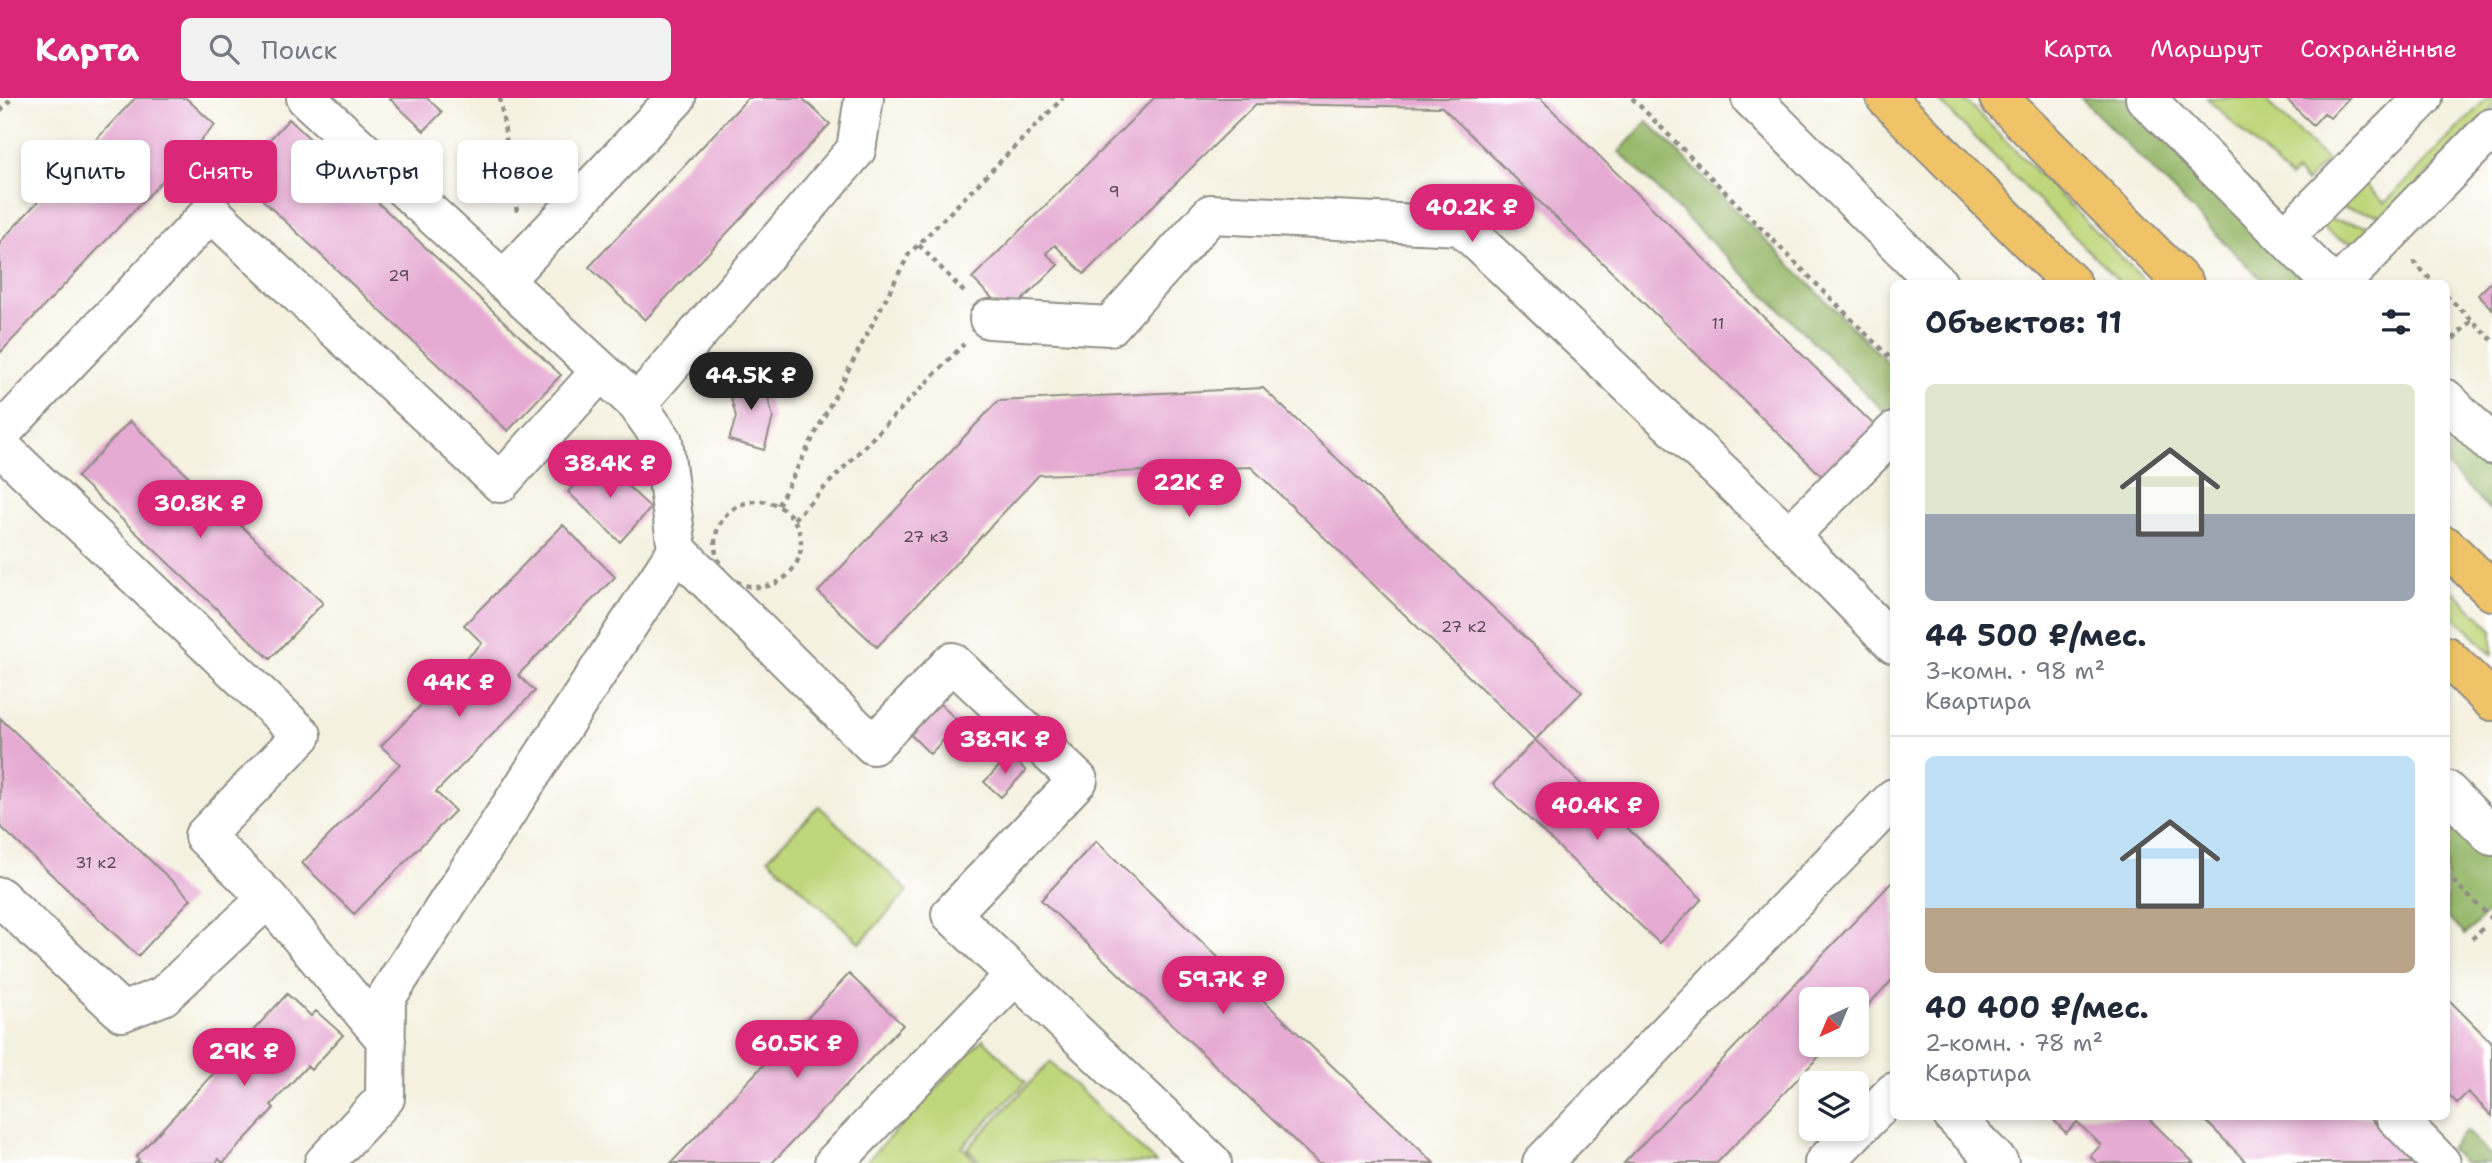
<!DOCTYPE html>
<html lang="ru">
<meta charset="utf-8">
<style>
:root{--surface:#fff;--page:#f2f2f3;--text:#1f2937;--muted:#747a83;--line:#e0e1e3;--accent:#db2777}
body{margin:0;font-family:"Shantell Sans",sans-serif;background:var(--page);color:var(--text);height:100vh;display:flex;flex-direction:column;font-size:26px;white-space:nowrap}
*{box-sizing:border-box;margin:0}
p{font-size:23px;color:var(--muted)}
.icon{flex:none;width:38px;height:38px;fill:none;stroke:currentColor;stroke-width:2;stroke-linecap:round;stroke-linejoin:round}
.map{position:relative;flex:1;overflow:hidden}
.drawer{position:absolute;left:1890px;top:182px;width:560px;height:840px;display:flex;flex-direction:column;background:var(--surface);border-radius:10px;box-shadow:0 4px 10px #0003}
.drawer>*{flex:none}
.hud{position:absolute;left:21px;top:42px;width:665px;height:63px;display:flex;gap:14px}
.needle{width:46px;rotate:224deg}
.controls{position:absolute;left:1799px;top:889px;display:grid;gap:14px}
.controls a{display:grid;place-items:center;width:70px;height:70px;border-radius:10px;background:var(--surface);box-shadow:0 4px 10px #0003;font-size:35px}
.price{position:absolute;translate:-50% -60px;padding:0 16px;border-radius:24px;background:var(--accent);color:#fff;font-size:23px;line-height:46px;filter:drop-shadow(0 2px 4px #0008)}
.price::after{content:'';position:absolute;left:50%;top:42px;width:21px;height:16px;margin-left:-10px;background:inherit;clip-path:polygon(0 0,100% 0,50% 100%)}
.price.selected{background:#222;color:#fff}
ul{padding:0;list-style:none}
li{display:grid;align-content:center;gap:14px;height:371px;padding:0 35px}
li+li{border-top:2px solid var(--line)}
li span{display:grid;place-items:center;height:217px;border-radius:10px;color:#555}
li>.icon{margin-inline-start:auto}
span .icon{width:126px;height:126px;fill:#fffc;stroke-width:1}
li b{font-size:30px}
h2{display:flex;justify-content:space-between;align-items:center;height:84px;padding:0 35px;font-size:30px}
.pill{padding:0 24px;border-radius:10px;background:var(--surface);box-shadow:0 4px 10px #0003;font-size:24px;line-height:63px}
.pill.selected{background:var(--accent);color:#fff}
header{display:flex;align-items:center;gap:42px;box-sizing:border-box;height:98px;padding:0 35px;background:var(--accent);color:#fff}
header strong{font-size:33px}
nav{display:flex;gap:38px;margin-inline-start:auto;font-size:24px}
.search{width:490px;height:63px;background:var(--page);display:flex;align-items:center;gap:18px;box-sizing:border-box;padding:0 24px;border-radius:10px;color:var(--muted);font-size:26px}
.map>svg:first-child{display:block}
</style>
<header>
<strong>Карта</strong>
<div class="search"><svg class="icon" aria-label="search" viewBox="0 0 24 24"><circle cx="10" cy="10" r="6"/><path d="M15 15l6 6"/></svg>Поиск</div>
<nav><a>Карта</a><a>Маршрут</a><a>Сохранённые</a></nav>
</header>
<div class="map">
<svg width="2492" height="1065" viewBox="0 0 2492 1065">
<rect width="100%" height="100%" fill="#fff"/>
<filter id="ink" filterUnits="userSpaceOnUse"><feTurbulence type="fractalNoise" baseFrequency=".0143" numOctaves="2"/><feDisplacementMap in="SourceGraphic" scale="14" xChannelSelector="R" yChannelSelector="G"/><feConvolveMatrix kernelMatrix="1 2 1 2 8 2 1 2 1" color-interpolation-filters="sRGB"/></filter>
<filter id="wash" filterUnits="userSpaceOnUse"><feTurbulence type="fractalNoise" baseFrequency=".00686" numOctaves="4" result="noise"/><feDisplacementMap in="SourceGraphic" scale="28" xChannelSelector="R" yChannelSelector="G"/><feGaussianBlur stdDeviation="1.57" result="paint"/><feColorMatrix in="noise" values="0 0 0 0 0 0 0 0 0 0 0 0 0 0 0 0 0 1.4 0 .05"/><feComposite in="paint" operator="in"/></filter>
<g filter="url(#wash)">
<rect width="100%" height="100%" fill="#f5f1e0"/>
<path fill="#bfd77b" stroke="#758153" stroke-width="2" d="M 1936,0 L 1963,0 L 2147,185 L 2121,185 Z
M 2207,0 L 2263,0 L 2327,62 L 2306,84 L 2296,74 L 2290,80 Z
M 2487,0 L 2492,0 L 2492,10 L 2387,118 L 2333,108 L 2360,82 L 2385,105 Z
M 2322,120 L 2375,129 L 2360,145 C 2340,144 2332,138 2318,125 Z
M 2446,486 L 2492,531 L 2492,557 L 2447,511 Z
M 819,708 L 908,793 L 860,845 L 768,760 Z
M 983,941 L 1026,984 L 962,1049 L 978,1065 L 865,1065 Z
M 1050,964 L 1156,1065 L 982,1065 L 967,1051 Z"/>
<path fill="#97b86b" stroke="#61724b" stroke-width="2" d="M 2081,0 L 2130,0 L 2315,185 L 2265,185 Z
M 1647,23 L 1893,270 L 1893,315 L 1886,322 L 1889,318 L 1619,54 Z
M 2446,318 L 2492,364 L 2492,414 L 2447,368 Z
M 2446,716 L 2492,762 L 2492,810 L 2465,837 L 2447,818 Z
M 2466,1033 L 2492,1059 L 2492,1065 L 2464,1065 L 2449,1050 Z"/>
<g id="blocks">
<path fill="#e6abd3" d="M 135,0 L 186,0 L 215,27 L 0,255 L 0,144 Z
M 389,0 L 427,0 L 442,14 L 424,33 Z
M 748,0 L 802,0 L 830,26 L 645,222 L 589,169 Z
M 1154,0 L 1540,0 L 1879,332 L 1828,384 L 1442,9 L 1256,6 L 1084,176 L 1055,147 L 1046,155 L 1058,167 L 1008,216 L 972,180 Z
M 2285,0 L 2349,0 L 2330,20 L 2324,15 L 2313,27 Z
M 289,21 L 561,277 L 508,333 L 236,77 Z
M 2492,183 L 2492,211 L 2478,197 Z
M 762,276 L 773,319 L 764,352 L 729,342 L 736,319 L 727,285 Z
M 1263,290 L 1582,594 L 1535,642 L 1251,369 L 1039,377 L 877,549 L 818,494 L 998,303 Z
M 130,323 L 323,505 L 270,561 L 77,379 Z
M 599,361 L 651,410 L 620,444 L 568,394 Z
M 563,427 L 615,479 L 518,577 L 535,593 L 436,694 L 455,713 L 354,816 L 302,765 L 400,666 L 381,648 L 482,545 L 464,527 Z
M 939,605 L 960,625 L 930,656 L 910,636 Z
M 0,620 L 191,801 L 138,858 L 0,728 Z
M 1535,642 L 1702,801 L 1659,845 L 1493,686 Z
M 1010,657 L 1026,673 L 1001,699 L 984,684 Z
M 1096,743 L 1434,1065 L 1318,1065 L 1041,802 Z
M 1894,782 L 1894,880 L 1857,918 L 1857,901 L 1811,901 L 1811,947 L 1830,947 L 1717,1065 L 1624,1065 Z
M 849,876 L 903,927 L 772,1065 L 671,1065 Z
M 287,896 L 311,918 L 316,913 L 343,937 L 311,972 L 307,968 L 271,1007 L 274,1010 L 223,1065 L 219,1061 L 216,1065 L 136,1065 L 139,1062 L 136,1059 Z
M 2446,899 L 2492,945 L 2492,1018 L 2468,994 L 2457,1005 L 2446,994 Z
M 2050,1018 L 2146,1018 L 2194,1065 L 2097,1065 L 2090,1058 L 2101,1047 L 2077,1024 L 2066,1035 Z
M 2201,1018 L 2368,1018 L 2414,1065 L 2247,1065 Z"/>
</g>
</g>
<g filter="url(#ink)">
<use href="#blocks" fill-opacity="0" stroke="#908e86" stroke-width="2"/>
<g fill="none" stroke-linecap="round" stroke-linejoin="round">
<g stroke="#908e86" stroke-width="42">
<path id="minor" d="M 306,0 L 637,306 L 663,343 L 677,452 L 386,900 L 385,1000 L 324,1065
M 1751,0 L 1938,186
M 2145,0 L 2332,186
M 2285,139 L 2423,0
M 503,183 L 676,0
M 2340,186 L 2492,30
M 989,221 L 1110,228 L 1211,116 L 1461,128 L 1789,438 L 1894,546
M 2446,301 L 2492,347
M 637,306 L 856,52 L 864,0
M 0,336 L 211,114 L 500,385 L 600,274
M 0,348 L 302,637 L 204,738 L 268,800
M 1789,438 L 1894,334
M 677,452 L 873,647 L 952,564 L 1078,682 L 951,816 L 1212,1065
M 2446,692 L 2492,738
M 0,799 L 122,914 L 163,898 L 268,800 L 386,942
M 1953,1018 L 1999,1065
M 2395,1018 L 2441,1065
M 834,1065 L 1014,878
M 1542,1065 L 1894,700
M 1824,1065 L 1894,994"/>
</g>
<g stroke="#908e86" stroke-width="42">
<path id="major" d="M 1886,0 L 2072,186
M 1999,0 L 2184,186
M 2446,448 L 2492,493
M 2446,558 L 2492,603"/>
</g>
<path stroke="#908e86" stroke-width="4.5" stroke-dasharray="5 5" stroke-linecap="butt" d="M 500,0 L 517,114
M 1632,0 L 1894,264
M 0,13 L 12,0
M 919,147 L 965,195
M 2413,163 L 2435,186
M 2446,197 L 2492,242
M 2446,248 L 2472,222
M715 446a43 43 0 1 1 86 0a43 43 0 1 1-86 0Z
M 778,407 L 909,156 L 1063,0
M 794,421 L 964,246
M 2446,776 L 2492,821
M 2472,841 L 2483,830"/>
<use href="#minor" stroke="#fff" stroke-width="38"/>
<use href="#major" stroke="#f1c369" stroke-width="38"/>
</g>
</g>
<g text-anchor="middle" stroke-width="6" stroke-linejoin="round" paint-order="stroke">
<g font-size="16" fill="#5a4b55">
<text x="1114" y="99">9</text>
<text x="399" y="183">29</text>
<text x="1718" y="231">11</text>
<text x="926" y="444">27 к3</text>
<text x="1464" y="534">27 к2</text>
<text x="96" y="770">31 к2</text>
</g>
</g>
</svg>
<div class="controls">
<a><svg class="needle" viewBox="-14 -14 28 28"><path d="M0-13l5 13h-10z" fill="#e53935"/><path d="M0 13l5-13h-10z" fill="#747a83"/></svg></a>
<a><svg class="icon" aria-label="layers" viewBox="0 0 24 24"><path d="M12 4l9 5-9 5-9-5zM3 14l9 5 9-5"/></svg></a>
</div>
<b class="price" style="left:1472px;top:146px">40.2K ₽</b>
<b class="price selected" style="left:751px;top:314px">44.5K ₽</b>
<b class="price" style="left:610px;top:402px">38.4K ₽</b>
<b class="price" style="left:1189px;top:421px">22K ₽</b>
<b class="price" style="left:200px;top:442px">30.8K ₽</b>
<b class="price" style="left:459px;top:621px">44K ₽</b>
<b class="price" style="left:1005px;top:678px">38.9K ₽</b>
<b class="price" style="left:1597px;top:744px">40.4K ₽</b>
<b class="price" style="left:1223px;top:918px">59.7K ₽</b>
<b class="price" style="left:797px;top:982px">60.5K ₽</b>
<b class="price" style="left:244px;top:990px">29K ₽</b>
<div class="hud">
<a class="pill">Купить</a>
<a class="pill selected">Снять</a>
<a class="pill">Фильтры</a>
<a class="pill">Новое</a>
</div>
<section class="drawer">
<h2>Объектов: 11<svg class="icon" aria-label="filters" viewBox="0 0 24 24"><path d="M4 7h16M4 17h16"/><circle cx="9" cy="7" r="2"/><circle cx="15" cy="17" r="2"/></svg></h2>
<ul>
<li><span style="background:linear-gradient(#dfe7d0 60%,#9aa5b1 0)"><svg class="icon" aria-label="home" viewBox="0 0 24 24"><path d="M3 11l9-7 9 7M6 9v11h12V9"/></svg></span><div><b>44 500 ₽/мес.</b><p>3-комн. · 98 m²</p><p>Квартира</p></div></li>
<li><span style="background:linear-gradient(#bfe0f5 70%,#b9a48a 0)"><svg class="icon" aria-label="home" viewBox="0 0 24 24"><path d="M3 11l9-7 9 7M6 9v11h12V9"/></svg></span><div><b>40 400 ₽/мес.</b><p>2-комн. · 78 m²</p><p>Квартира</p></div></li>
</ul>
</section>
</div>
